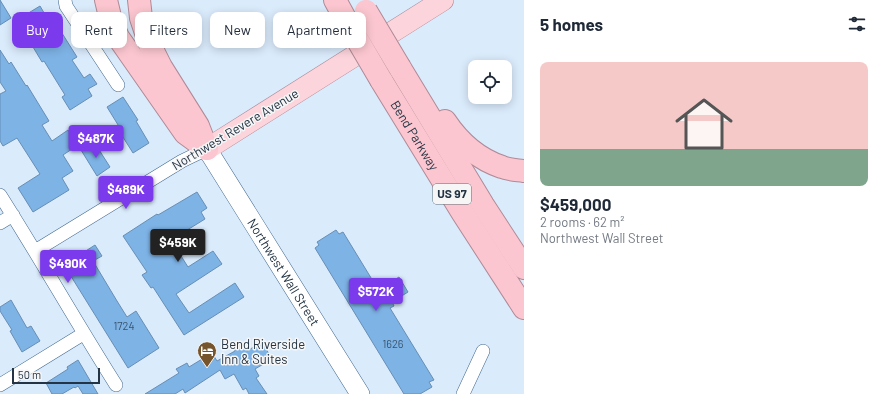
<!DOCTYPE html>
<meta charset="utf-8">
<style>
:root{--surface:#fff;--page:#f6f6f7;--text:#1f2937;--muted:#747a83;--accent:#7c3aed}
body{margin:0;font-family:Barlow,sans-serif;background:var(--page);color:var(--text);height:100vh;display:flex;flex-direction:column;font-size:15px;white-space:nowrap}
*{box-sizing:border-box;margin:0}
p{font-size:13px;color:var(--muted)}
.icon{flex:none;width:22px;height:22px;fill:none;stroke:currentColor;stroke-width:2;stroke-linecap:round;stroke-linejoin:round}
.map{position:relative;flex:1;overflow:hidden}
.drawer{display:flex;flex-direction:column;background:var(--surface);width:360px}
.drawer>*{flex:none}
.top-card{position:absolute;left:12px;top:12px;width:380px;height:36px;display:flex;gap:8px}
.fabs{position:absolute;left:468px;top:60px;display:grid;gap:8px}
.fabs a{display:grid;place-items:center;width:44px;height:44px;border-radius:8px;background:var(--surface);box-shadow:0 2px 10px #0003;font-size:20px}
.scale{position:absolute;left:12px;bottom:10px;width:88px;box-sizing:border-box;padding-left:4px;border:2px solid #243444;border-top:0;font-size:11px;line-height:14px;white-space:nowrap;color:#243444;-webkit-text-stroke:3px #f6f6f6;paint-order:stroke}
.price{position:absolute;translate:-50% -34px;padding:0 9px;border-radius:4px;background:var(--accent);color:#fff;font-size:13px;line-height:26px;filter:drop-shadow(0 1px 2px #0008)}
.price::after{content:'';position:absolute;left:50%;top:24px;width:12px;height:9px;margin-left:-6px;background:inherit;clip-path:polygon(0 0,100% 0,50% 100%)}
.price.current{background:#222;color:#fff}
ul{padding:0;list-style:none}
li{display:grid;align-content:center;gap:8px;height:212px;padding:0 16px}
li span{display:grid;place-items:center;height:124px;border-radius:8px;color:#555}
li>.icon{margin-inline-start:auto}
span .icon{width:72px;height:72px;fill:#fffc;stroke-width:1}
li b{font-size:17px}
h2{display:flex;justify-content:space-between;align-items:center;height:48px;padding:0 16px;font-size:17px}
.chip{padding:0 14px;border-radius:8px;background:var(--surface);box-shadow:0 2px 10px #0003;font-size:14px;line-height:36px}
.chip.current{background:var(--accent);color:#fff}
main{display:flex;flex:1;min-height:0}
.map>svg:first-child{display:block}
</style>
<main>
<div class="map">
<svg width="524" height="394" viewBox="0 0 524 394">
<rect width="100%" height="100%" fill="#daebfc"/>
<path fill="#7eb3e6" stroke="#678eb5" d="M 0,0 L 11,18 L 0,25 Z
M 40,6 L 56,33 L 60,30 L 77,57 L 72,60 L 84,78 L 90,74 L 97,84 L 88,89 L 92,96 L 70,110 L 62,97 L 65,95 L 44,61 L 42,62 L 33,47 L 34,47 L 17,20 Z
M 0,50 L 9,64 L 11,62 L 26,86 L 27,85 L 49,121 L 42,125 L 52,141 L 68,130 L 78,145 L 63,155 L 73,171 L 62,178 L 69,190 L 33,212 L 18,188 L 40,174 L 17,138 L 3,146 L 0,141 L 0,94 L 6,91 L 0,82 Z
M 123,97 L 138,120 L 136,121 L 149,143 L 133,153 L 121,134 L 123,133 L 107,107 Z
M 94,142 L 110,167 L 97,176 L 81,150 Z
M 197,192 L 207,208 L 201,212 L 205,219 L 171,240 L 188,267 L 213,251 L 222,264 L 176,294 L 189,313 L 235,283 L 244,297 L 184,335 L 153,287 L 151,288 L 142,275 L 147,272 L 123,236 L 157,214 L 158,215 Z
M 336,230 L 339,234 L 343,232 L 376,286 L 381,283 L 383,287 L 399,277 L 408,292 L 392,302 L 394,306 L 390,308 L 434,380 L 429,382 L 432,387 L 420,394 L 404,394 L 315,248 L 319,245 L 317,242 Z
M 95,245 L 102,256 L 93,261 L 117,301 L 127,317 L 136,311 L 159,348 L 128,368 L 64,265 Z
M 11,300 L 27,328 L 31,326 L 40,341 L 22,352 L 10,331 L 12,330 L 0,311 L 0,307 Z
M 242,342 L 247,351 L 262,342 L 272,359 L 255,369 L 259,376 L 256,378 L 267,394 L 249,394 L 246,388 L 243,390 L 234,374 L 225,379 L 220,370 L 185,393 L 183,389 L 175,394 L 145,394 L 179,373 L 176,369 L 187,363 L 189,367 L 212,353 L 217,361 L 235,351 L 233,348 Z
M 78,360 L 98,394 L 83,394 L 78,386 L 75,388 L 74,387 L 62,394 L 52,394 L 46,383 L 68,369 L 67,367 Z"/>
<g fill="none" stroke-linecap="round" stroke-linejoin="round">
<g stroke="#41678b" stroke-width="14">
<path id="minor" d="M 65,0 L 66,6 L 118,85
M 0,195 C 40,258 76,322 116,385
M 0,223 L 13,215
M 35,251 L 182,161 L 207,149
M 0,385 L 83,334
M 463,394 L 483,351"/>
</g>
<g stroke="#41678b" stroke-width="20">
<g id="secondary">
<path id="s1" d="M 207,149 L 360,394"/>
</g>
</g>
<g stroke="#af8a97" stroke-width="22">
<path id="primary" d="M 207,149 L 443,0"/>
</g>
<g stroke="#af8a97" stroke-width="24">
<g id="trunk">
<path d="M 106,0 L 111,21 L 118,37 L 185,133 L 207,149"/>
<path d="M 139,0 L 141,18 L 150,45 L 161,67 L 198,126 L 207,149"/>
<path d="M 335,0 L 347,22"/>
<path d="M 400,68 L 483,205 L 524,268"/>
<path id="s2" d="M 381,80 L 462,212 L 524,308"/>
<path d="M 445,121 C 459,142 478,159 502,167 C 509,170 517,170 524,171"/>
</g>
</g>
<use href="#minor" stroke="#fff" stroke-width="13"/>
<use href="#secondary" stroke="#fff" stroke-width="19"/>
<use href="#primary" stroke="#fcd4db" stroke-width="21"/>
<use href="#trunk" stroke="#fbc6cf" stroke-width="22"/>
<g stroke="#af8a97" stroke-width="24" stroke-linecap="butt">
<path id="trunk-bridge" d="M 366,11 L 400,68
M 347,22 L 381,80"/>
</g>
<use href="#trunk-bridge" stroke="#fbc6cf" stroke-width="22"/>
</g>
<defs>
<g id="hotel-pin" transform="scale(1)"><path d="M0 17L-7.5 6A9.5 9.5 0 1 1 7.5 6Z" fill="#76542c" stroke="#f6f6f6"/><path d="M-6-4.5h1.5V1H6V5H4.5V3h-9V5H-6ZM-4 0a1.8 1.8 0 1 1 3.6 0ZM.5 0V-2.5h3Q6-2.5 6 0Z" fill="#fff"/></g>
</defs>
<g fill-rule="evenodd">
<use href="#hotel-pin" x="207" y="351"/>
</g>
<g text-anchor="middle" stroke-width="3" stroke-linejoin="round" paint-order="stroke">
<g font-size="11" fill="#3a546c">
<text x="124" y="330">1724</text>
<text x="393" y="348">1626</text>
</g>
<rect fill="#f6f6f6" stroke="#636e79" stroke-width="1" x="433" y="184" width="38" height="20" rx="3"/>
<g font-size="12" font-weight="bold" fill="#243444">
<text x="452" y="198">US 97</text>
</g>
<g font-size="13" fill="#243444" stroke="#f6f6f6">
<text transform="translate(235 129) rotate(-31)" y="5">Northwest Revere Avenue</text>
<text dy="5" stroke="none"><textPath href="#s2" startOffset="65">Bend Parkway</textPath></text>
<text dy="5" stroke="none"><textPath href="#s1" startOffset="145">Northwest Wall Street</textPath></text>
</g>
<g font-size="13" fill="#243444" stroke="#f6f6f6" text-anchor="start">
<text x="221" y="349">Bend Riverside<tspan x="221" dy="15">Inn &amp; Suites</tspan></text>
</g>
</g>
</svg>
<div class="fabs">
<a><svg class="icon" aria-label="locate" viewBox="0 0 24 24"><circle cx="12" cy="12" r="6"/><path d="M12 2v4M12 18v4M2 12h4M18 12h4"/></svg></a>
</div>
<div class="scale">50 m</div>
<b class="price" style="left:96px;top:159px">$487K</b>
<b class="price" style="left:126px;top:210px">$489K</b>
<b class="price current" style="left:178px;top:263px">$459K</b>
<b class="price" style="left:68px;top:284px">$490K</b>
<b class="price" style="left:376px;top:312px">$572K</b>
<div class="top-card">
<a class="chip current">Buy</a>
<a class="chip">Rent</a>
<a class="chip">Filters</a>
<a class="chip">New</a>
<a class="chip">Apartment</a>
</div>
</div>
<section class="drawer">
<h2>5 homes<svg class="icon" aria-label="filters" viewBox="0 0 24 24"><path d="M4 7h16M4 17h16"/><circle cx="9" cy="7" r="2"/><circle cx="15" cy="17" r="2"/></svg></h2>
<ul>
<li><span style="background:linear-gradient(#f6c9c9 70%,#7fa58c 0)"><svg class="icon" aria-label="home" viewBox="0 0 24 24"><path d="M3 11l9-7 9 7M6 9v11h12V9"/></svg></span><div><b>$459,000</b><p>2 rooms · 62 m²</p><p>Northwest Wall Street</p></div></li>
</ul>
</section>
</main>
